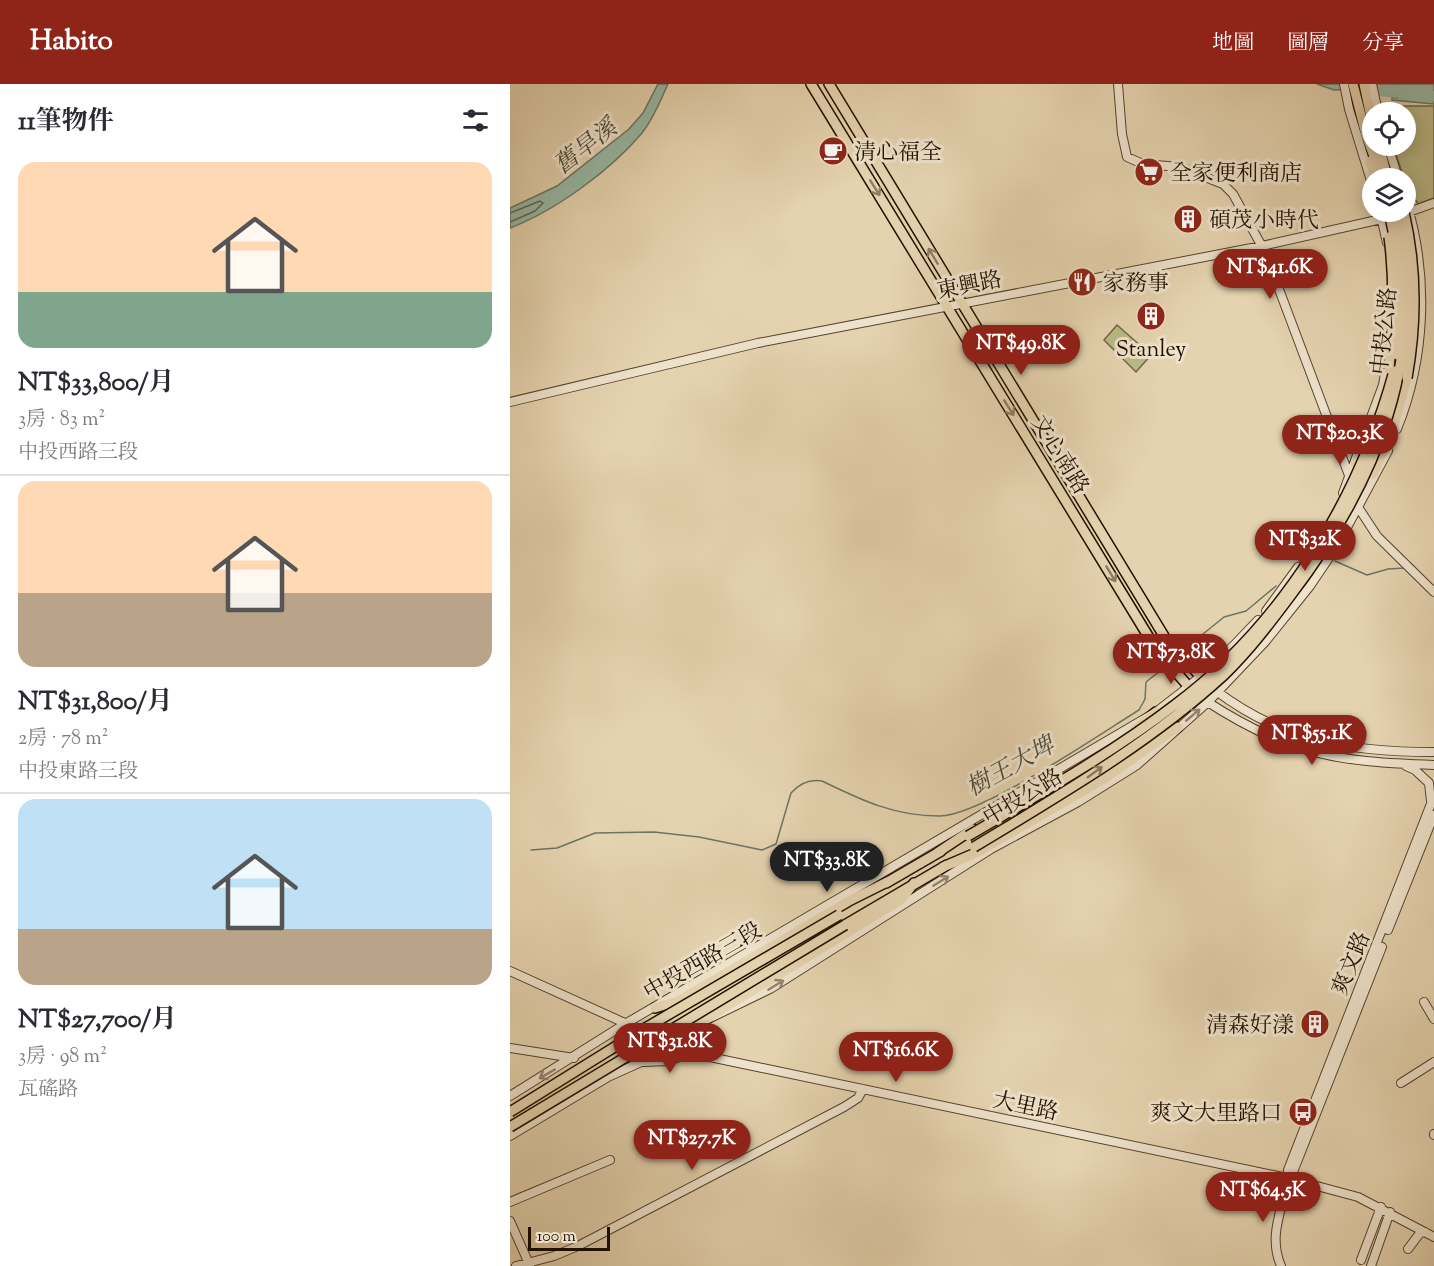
<!DOCTYPE html>
<html lang="zh-TW">
<meta charset="utf-8">
<style>
:root{--surface:#fff;--page:#f7f7f7;--text:#2b2b33;--muted:#7c7c81;--line:#e1e1e2;--accent:#8f2418}
body{margin:0;font-family:"Sorts Mill Goudy","Noto Serif TC",serif;background:var(--page);color:var(--text);height:100vh;display:flex;flex-direction:column;font-size:22px;white-space:nowrap}
*{box-sizing:border-box;margin:0}
p{font-size:20px;color:var(--muted)}
.icon{flex:none;width:33px;height:33px;fill:none;stroke:currentColor;stroke-width:2;stroke-linecap:round;stroke-linejoin:round}
.map{position:relative;flex:1;overflow:hidden}
.details{display:flex;flex-direction:column;background:var(--surface);width:510px}
.details>*{flex:none}
.controls{position:absolute;left:852px;top:18px;display:grid;gap:12px}
.controls a{display:grid;place-items:center;width:54px;height:54px;border-radius:50%;background:var(--surface);box-shadow:0 3px 15px #0003;font-size:30px}
.scale{position:absolute;left:18px;bottom:15px;width:82px;box-sizing:border-box;padding-left:6px;border:3px solid #231100;border-top:0;font-size:16px;line-height:21px;white-space:nowrap;color:#231100;-webkit-text-stroke:4px #eee2cb;paint-order:stroke}
.price{position:absolute;translate:-50% -51px;padding:0 14px;border-radius:21px;background:var(--accent);color:#fff;font-size:20px;line-height:39px;filter:drop-shadow(0 2px 3px #0008)}
.price::after{content:'';position:absolute;left:50%;top:36px;width:18px;height:14px;margin-left:-9px;background:inherit;clip-path:polygon(0 0,100% 0,50% 100%)}
.price.current{background:#222;color:#fff}
ul{padding:0;list-style:none}
li{display:grid;align-content:center;gap:12px;height:318px;padding:0 18px}
li+li{border-top:2px solid var(--line)}
li span{display:grid;place-items:center;height:186px;border-radius:18px;color:#555}
li>.icon{margin-inline-start:auto}
span .icon{width:108px;height:108px;fill:#fffc;stroke-width:1}
li b{font-size:26px}
h2{display:flex;justify-content:space-between;align-items:center;height:72px;padding:0 18px;font-size:26px}
header{display:flex;align-items:center;gap:36px;box-sizing:border-box;height:84px;padding:0 30px;background:var(--accent);color:#fff}
header strong{font-size:28px}
nav{display:flex;gap:33px;margin-inline-start:auto;font-size:21px}
main{display:flex;flex:1;min-height:0}
.map>svg:first-child{display:block}
</style>
<header>
<strong>Habito</strong>
<nav><a>地圖</a><a>圖層</a><a>分享</a></nav>
</header>
<main>
<section class="details">
<h2>11筆物件<svg class="icon" aria-label="filters" viewBox="0 0 24 24"><path d="M4 7h16M4 17h16"/><circle cx="9" cy="7" r="2"/><circle cx="15" cy="17" r="2"/></svg></h2>
<ul>
<li><span style="background:linear-gradient(#ffd9b3 70%,#7fa58c 0)"><svg class="icon" aria-label="home" viewBox="0 0 24 24"><path d="M3 11l9-7 9 7M6 9v11h12V9"/></svg></span><div><b>NT$33,800/月</b><p>3房 · 83 m²</p><p>中投西路三段</p></div></li>
<li><span style="background:linear-gradient(#ffd9b3 60%,#b9a48a 0)"><svg class="icon" aria-label="home" viewBox="0 0 24 24"><path d="M3 11l9-7 9 7M6 9v11h12V9"/></svg></span><div><b>NT$31,800/月</b><p>2房 · 78 m²</p><p>中投東路三段</p></div></li>
<li><span style="background:linear-gradient(#bfe0f5 70%,#b9a48a 0)"><svg class="icon" aria-label="home" viewBox="0 0 24 24"><path d="M3 11l9-7 9 7M6 9v11h12V9"/></svg></span><div><b>NT$27,700/月</b><p>3房 · 98 m²</p><p>瓦磘路</p></div></li>
</ul>
</section>
<div class="map">
<svg width="924" height="1182" viewBox="0 0 924 1182">
<rect width="100%" height="100%" fill="#e5d3af"/>
<filter id="stains"><feTurbulence type="fractalNoise" baseFrequency=".00333" numOctaves="4"/><feColorMatrix values="0 0 0 0 .2 0 0 0 0 .09 0 0 0 0 .02 0 0 0 .5 -.17"/></filter>
<radialGradient id="worn" r=".72"><stop offset=".6" stop-color="#630" stop-opacity="0"/><stop offset="1" stop-color="#630" stop-opacity=".3"/></radialGradient>
<path fill="#bbba86" stroke="#6f6643" stroke-width="1.5" d="M 871,22 L 924,22 L 924,114 L 908,120 L 896,100 L 883,62 L 896,62 L 896,28 L 873,28 Z
M 607,241 L 641,271 L 626,288 L 594,256 Z"/>
<path fill="#97b9a6" stroke="#697664" stroke-width="1.5" d="M 148,0 L 158,0 C 150,17 144,34 132,49 C 101,86 45,127 0,144 L 0,124 L 47,102 L 119,45 L 133,29 Z
M 807,0 L 924,0 L 924,20 L 882,16 L 882,13 L 887,14 L 889,7 L 881,4 L 824,6 Z"/>
<g fill="none" stroke-linecap="round" stroke-linejoin="round">
<path stroke="#5d6553" stroke-width="1.5" d="M 0,129 L 30,117 L 33,119 L 25,127 L 0,138"/>
<path stroke="#697664" stroke-width="1.5" d="M 825,477 L 857,491 L 878,485 L 895,484
M 910,489 L 917,496
M 672,567 L 714,533 L 736,527 L 766,502
M 21,766 L 47,764 L 85,749 L 144,748 L 189,753 L 252,766 L 266,760 L 281,709 C 289,700 300,695 312,697 C 351,716 384,732 429,732 C 469,733 590,650 629,626 L 635,615 L 636,598 L 655,583"/>
<path stroke="#97b9a6" stroke-width="10" d="M 856,6 L 924,12"/>
<g stroke="#54422c" stroke-width="10">
<path id="minor" d="M 608,0 L 612,50 L 617,73 L 633,80 L 670,83 L 713,100 L 723,110 L 755,168 L 840,394
M 834,0 L 839,25 L 862,100
M 862,0 L 868,28
M 878,62 L 888,94
M 870,128 L 877,159
M 896,129 L 924,119
M 0,318 L 248,259 L 752,162 L 876,134
M 887,345 C 916,273 919,191 896,117
M 833,409 L 873,301 L 877,278
M 848,423 L 867,452 L 924,508
M 756,527 L 788,483
M 705,606 C 773,658 841,668 924,668
M 696,617 C 779,671 827,678 924,681
M 896,682 L 905,686 L 919,699 L 921,717
M 878,846 L 924,731
M 0,887 L 181,969 L 777,1094 L 848,1113 L 924,1153
M 914,918 L 924,935
M 0,964 L 64,974
M 133,978 L 158,977 L 181,969 L 180,953 L 189,945
M 891,999 L 924,978
M 0,1012 L 115,940 L 646,628 C 684,600 717,570 748,536
M 924,1051 L 924,1050
M 0,1052 L 98,993 L 131,978 L 188,940 L 260,905 L 481,765 L 568,718 L 627,681 L 698,618 L 755,558 L 800,502 L 827,462 L 878,367
M 777,1094 L 783,1088 L 872,863
M 0,1118 L 100,1076
M 0,1137 L 20,1182
M 898,1165 L 910,1149 L 915,1148
M 851,1176 L 871,1123
M 6,1182 L 44,1172 L 68,1162 L 334,1023 L 348,1014 L 353,1005
M 771,1182 C 756,1147 777,1120 778,1086 L 924,712
M 861,1182 L 880,1128"/>
</g>
<g stroke="#231100" stroke-width="12">
<path id="major" d="M 301,0 L 646,565 L 679,603
M 319,0 L 657,557 L 691,593
M 843,0 L 856,51 L 872,94
M 854,0 L 862,38
M 869,62 L 877,92
M 860,77 L 865,94
M 845,380 L 854,365
M 863,390 L 884,342 L 897,294
M 625,645 L 646,628
M 427,769 L 463,745
M 433,783 L 468,768 L 594,695 L 668,643
M 376,799 L 431,767
M 335,841 L 437,781
M 145,924 L 168,917 L 339,817 L 381,796
M 188,940 L 391,816 L 404,799"/>
</g>
<use href="#minor" stroke="#eee2cb" stroke-width="8"/>
<use href="#major" stroke="#e5d3af" stroke-width="9"/>
<g stroke="#231100" stroke-width="12" stroke-linecap="butt">
<path id="major-bridge" d="M 879,128 L 891,185 L 887,271
M 894,128 C 907,184 907,238 897,294
M 879,153 C 885,198 883,240 879,285
M 458,752 C 529,710 601,670 666,620 C 773,540 849,415 884,287
M 464,763 C 550,711 640,659 714,591 C 739,567 760,539 781,511 C 867,398 919,271 886,128
M 0,1028 L 132,946 L 329,831
M 0,1043 L 335,841"/>
</g>
<use href="#major-bridge" stroke="#e5d3af" stroke-width="9"/>
</g>
<defs><path id="oneway-shaft" d="M-6 0H5M1.5-3L5.5 0L1.5 3" fill="none" stroke-width="1.6" stroke-linecap="round" stroke-linejoin="round" transform="scale(1.5)"/></defs>
<g stroke="#8e7c60">
<use href="#oneway-shaft" transform="translate(365 104) rotate(58)"/>
<use href="#oneway-shaft" transform="translate(423 172) rotate(-121)"/>
<use href="#oneway-shaft" transform="translate(499 324) rotate(58)"/>
<use href="#oneway-shaft" transform="translate(601 490) rotate(59)"/>
<use href="#oneway-shaft" transform="translate(585 688) rotate(-36)"/>
</g>
<g stroke="#938470">
<use href="#oneway-shaft" transform="translate(683 631) rotate(-40)"/>
<use href="#oneway-shaft" transform="translate(431 797) rotate(-32)"/>
<use href="#oneway-shaft" transform="translate(266 901) rotate(-32)"/>
<use href="#oneway-shaft" transform="translate(37 990) rotate(150)"/>
</g>
<defs>
<g id="cafe-disc" transform="scale(1.5)"><circle r="9.5" fill="#8f2418" stroke="#eee2cb"/><path d="M-5.5-4.5H6V0H3Q3 3.5 0 3.5H-2.5Q-5.5 3.5-5.5 0ZM3-3.2v2h1.7v-2ZM-6 4.5H4V6H-6Z" fill="#fff"/></g>
<g id="supermarket-disc" transform="scale(1.5)"><circle r="9.5" fill="#8f2418" stroke="#eee2cb"/><path d="M-6-5.5h2.5l.6 2H6L4.5 2H-2.5L-4.4-4H-6ZM-1.5 3.2a1.3 1.3 0 1 0 .1 0ZM3 3.2a1.3 1.3 0 1 0 .1 0Z" fill="#fff"/></g>
<g id="building-disc" transform="scale(1.5)"><circle r="9.5" fill="#8f2418" stroke="#eee2cb"/><path d="M-4-6H4V6H1V3H-1V6H-4ZM-2.5-4.3h1.7v1.8h-1.7ZM.8-4.3h1.7v1.8H.8ZM-2.5-1h1.7V.8h-1.7ZM.8-1h1.7V.8H.8Z" fill="#fff"/></g>
<g id="restaurant-disc" transform="scale(1.5)"><circle r="9.5" fill="#8f2418" stroke="#eee2cb"/><path d="M-5-6h1v4h1v-4h1v4h1v-4h1v5L-1.5 .5V6h-2V.5L-5-1ZM5-6V6H3V1.5H1.5Q1.5-4 5-6Z" fill="#fff"/></g>
<g id="bus-disc" transform="scale(1.5)"><circle r="9.5" fill="#8f2418" stroke="#eee2cb"/><path d="M-5-6H5V4H4V6H2V4H-2V6H-4V4H-5ZM-3.5-4V0h7V-4ZM-3.5 1.2v1.5H-2V1.2ZM2 1.2v1.5H3.5V1.2Z" fill="#fff"/></g>
</defs>
<g fill-rule="evenodd">
<use href="#cafe-disc" x="323" y="67"/>
<use href="#supermarket-disc" x="639" y="88"/>
<use href="#building-disc" x="678" y="135"/>
<use href="#restaurant-disc" x="572" y="198"/>
<use href="#building-disc" x="641" y="232"/>
<use href="#building-disc" x="805" y="940"/>
<use href="#bus-disc" x="793" y="1028"/>
</g>
<g text-anchor="middle" stroke-width="6" stroke-linejoin="round" paint-order="stroke">
<g font-size="22" fill="#231100" stroke="#eee2cb" text-anchor="start">
<text x="344" y="75">清心福全</text>
<text x="660" y="96">全家便利商店</text>
<text x="699" y="143">碩茂小時代</text>
<text x="593" y="206">家務事</text>
<text x="641" y="272" text-anchor="middle">Stanley</text>
<text x="784" y="948" text-anchor="end">清森好漾</text>
<text x="772" y="1036" text-anchor="end">爽文大里路口</text>
</g>
<g font-size="22" fill="#231100" stroke="#eee2cb">
<text transform="translate(459 200) rotate(-11)" y="8">東興路</text>
<text transform="translate(873 247) rotate(-84)" y="8">中投公路</text>
<text transform="translate(551 370) rotate(58)" y="8">文心南路</text>
<text transform="translate(512 712) rotate(-31)" y="8">中投公路</text>
<text transform="translate(192 876) rotate(-30)" y="8">中投西路三段</text>
<text transform="translate(840 879) rotate(-68)" y="8">爽文路</text>
<text transform="translate(516 1021) rotate(12)" y="8">大里路</text>
</g>
<g font-size="24" font-style="italic" fill="#4c4c3a" stroke="#eee2cb">
<text transform="translate(75 62) rotate(-38)" y="8">舊旱溪</text>
<text transform="translate(500 682) rotate(-29)" y="8">樹王大埤</text>
</g>
</g>
<rect width="100%" height="100%" filter="url(#stains)"/>
<rect width="100%" height="100%" fill="url(#worn)"/>
</svg>
<div class="controls">
<a><svg class="icon" aria-label="locate" viewBox="0 0 24 24"><circle cx="12" cy="12" r="6"/><path d="M12 2v4M12 18v4M2 12h4M18 12h4"/></svg></a>
<a><svg class="icon" aria-label="layers" viewBox="0 0 24 24"><path d="M12 4l9 5-9 5-9-5zM3 14l9 5 9-5"/></svg></a>
</div>
<div class="scale">100 m</div>
<b class="price" style="left:760px;top:216px">NT$41.6K</b>
<b class="price" style="left:511px;top:292px">NT$49.8K</b>
<b class="price" style="left:830px;top:382px">NT$20.3K</b>
<b class="price" style="left:795px;top:488px">NT$32K</b>
<b class="price" style="left:661px;top:601px">NT$73.8K</b>
<b class="price" style="left:802px;top:682px">NT$55.1K</b>
<b class="price current" style="left:317px;top:809px">NT$33.8K</b>
<b class="price" style="left:160px;top:990px">NT$31.8K</b>
<b class="price" style="left:386px;top:999px">NT$16.6K</b>
<b class="price" style="left:182px;top:1087px">NT$27.7K</b>
<b class="price" style="left:753px;top:1139px">NT$64.5K</b>
</div>
</main>
